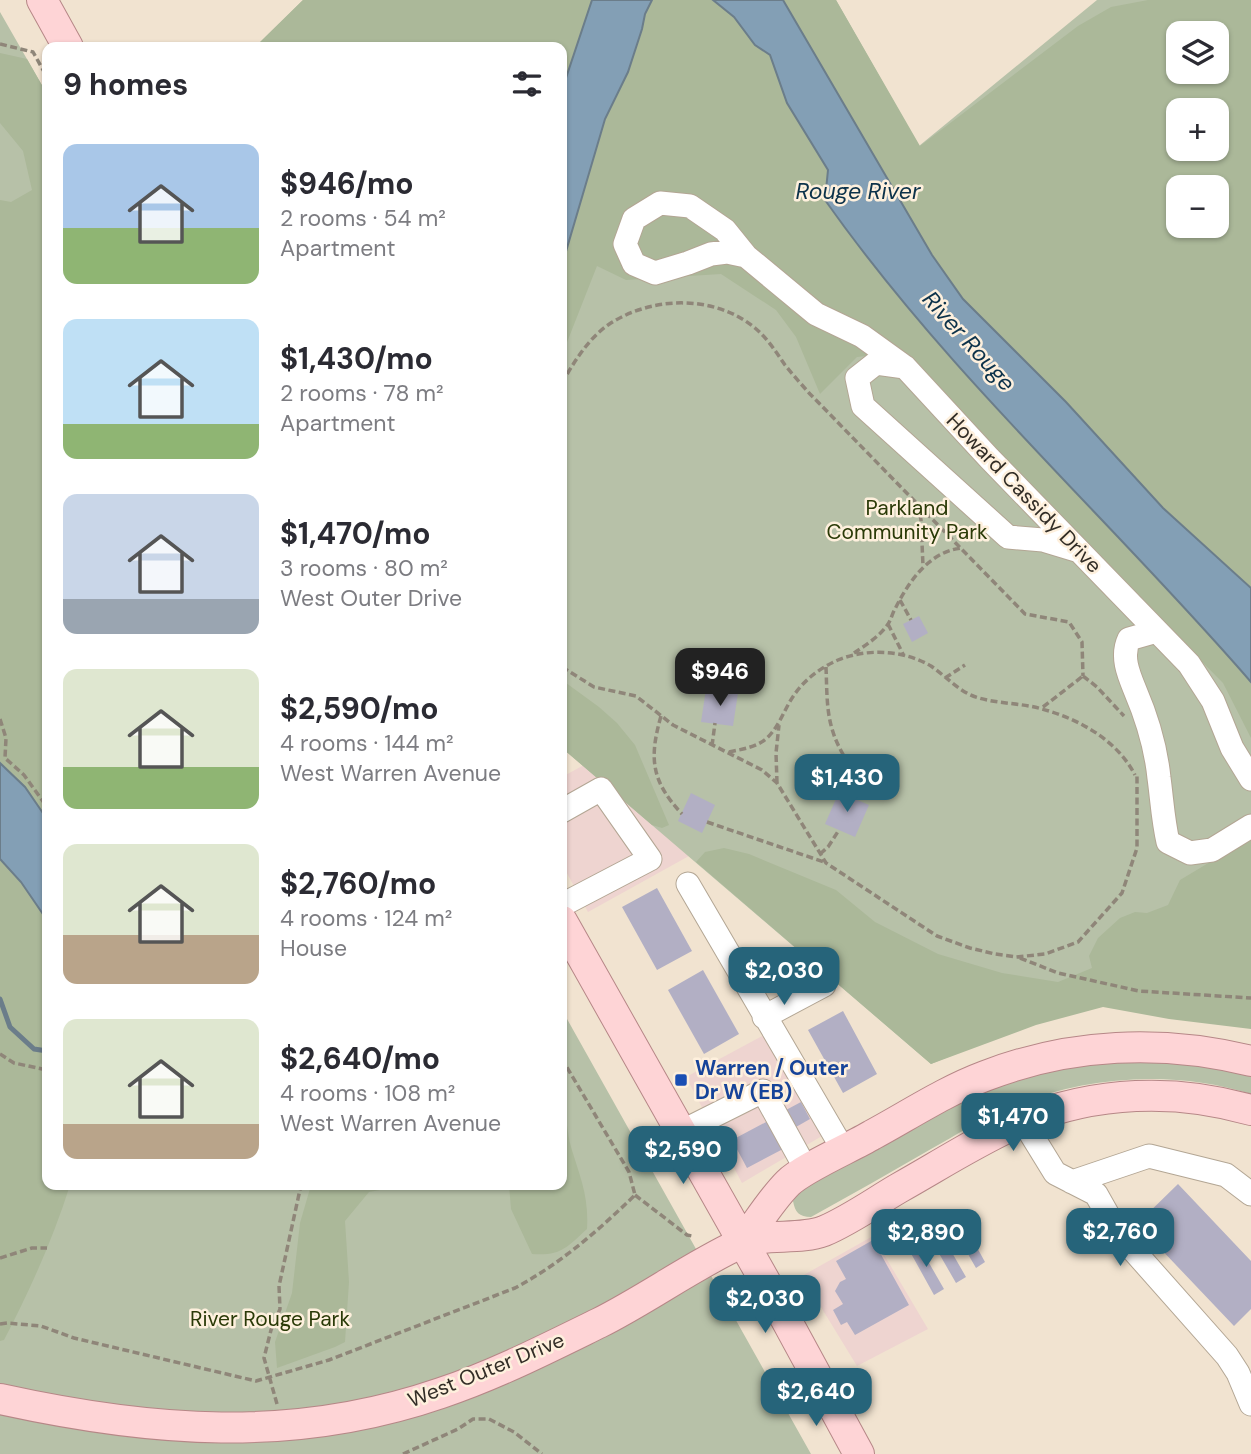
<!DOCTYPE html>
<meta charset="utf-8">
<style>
:root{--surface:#fff;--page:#f2f2f3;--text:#2b2b33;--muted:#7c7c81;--accent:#26647a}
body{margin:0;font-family:"DM Sans",sans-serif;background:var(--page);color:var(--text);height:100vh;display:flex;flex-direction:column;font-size:26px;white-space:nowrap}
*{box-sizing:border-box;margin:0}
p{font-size:23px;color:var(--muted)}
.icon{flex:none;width:38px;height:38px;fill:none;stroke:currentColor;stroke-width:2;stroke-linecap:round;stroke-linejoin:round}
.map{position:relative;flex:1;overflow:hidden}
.details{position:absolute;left:42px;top:42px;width:525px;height:1148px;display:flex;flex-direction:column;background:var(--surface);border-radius:14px;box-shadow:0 2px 5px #0004}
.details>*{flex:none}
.tools{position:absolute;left:1166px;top:21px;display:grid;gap:14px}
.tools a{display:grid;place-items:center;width:63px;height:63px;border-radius:14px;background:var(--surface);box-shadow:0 2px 5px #0004;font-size:35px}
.price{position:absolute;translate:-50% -60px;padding:0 16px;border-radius:14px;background:var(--accent);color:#fff;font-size:23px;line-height:46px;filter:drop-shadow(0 2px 4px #0008)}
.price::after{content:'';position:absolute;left:50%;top:42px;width:21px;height:16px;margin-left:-10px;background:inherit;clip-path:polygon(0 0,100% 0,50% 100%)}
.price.selected{background:#222;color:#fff}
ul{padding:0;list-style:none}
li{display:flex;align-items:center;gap:21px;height:175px;padding:0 21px}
li span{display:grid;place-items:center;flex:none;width:196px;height:140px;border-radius:14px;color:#555}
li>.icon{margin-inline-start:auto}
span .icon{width:84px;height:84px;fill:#fffc;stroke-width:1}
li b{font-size:30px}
h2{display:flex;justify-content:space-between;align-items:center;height:84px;padding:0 21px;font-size:30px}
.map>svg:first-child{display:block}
</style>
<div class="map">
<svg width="1251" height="1454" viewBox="0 0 1251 1454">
<rect width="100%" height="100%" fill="#f1e3d0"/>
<path fill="#eed4d0" d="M 584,765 L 689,856 L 588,912 L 562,864 L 562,777 Z
M 764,1035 L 820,1127 L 822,1136 L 742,1183 L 686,1077 Z
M 873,1236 L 928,1329 L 857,1366 L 802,1276 Z"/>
<path fill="#b7c1a8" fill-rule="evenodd" d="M 303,0 L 836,0 L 919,146 L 1097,0 L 1251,0 L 1251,1010 C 1198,1006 1142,998 1089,1008 C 1039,1018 979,1045 931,1064 L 562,748 L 562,47 L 255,47 ZM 1178,33 L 1216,33 L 1216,72 L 1178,72 ZM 1178,110 L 1216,110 L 1216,149 L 1178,149 ZM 1178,187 L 1216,187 L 1216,226 L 1178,226 Z
M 0,12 L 47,94 L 47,1185 L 562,1185 L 562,1010 L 811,1454 L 0,1454 Z
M 1106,1060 C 1155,1061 1204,1061 1251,1076 L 1251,1094 C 1172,1069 1081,1076 1006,1109 C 980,1120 956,1135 931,1149 C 891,1172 851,1195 811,1217 C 799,1217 795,1212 793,1201 L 800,1191 L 962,1099 L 1020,1077 Z"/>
<path fill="#abb899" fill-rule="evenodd" d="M 303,0 L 592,0 L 562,90 L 562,47 L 255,47 Z
M 652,0 L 713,0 L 734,17 L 755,45 L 770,55 L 787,103 L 828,170 L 825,200 L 945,352 L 1105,521 L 1251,682 L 1251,738 L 1223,683 L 1134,593 L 875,355 L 857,357 L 820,394 L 796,337 L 776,310 L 721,274 L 626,280 L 597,266 L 562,355 L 562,265 L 605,119 L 628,72 L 642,29 L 645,14 Z
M 783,0 L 836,0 L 920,146 L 1078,26 L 1111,7 L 1148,0 L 1251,0 L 1251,588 L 1163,508 L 1066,402 L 963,299 L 932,255 ZM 1178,33 L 1216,33 L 1216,72 L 1178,72 ZM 1178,110 L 1216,110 L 1216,149 L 1178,149 ZM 1178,187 L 1216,187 L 1216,226 L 1178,226 Z
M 0,53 L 27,59 L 47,94 L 47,819 L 25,787 L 0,763 L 0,200 L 11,202 L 32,190 L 23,151 L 0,123 Z
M 562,680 L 599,707 L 617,723 L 635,745 L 669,825 L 662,828 L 652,825 L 562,748 Z
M 1245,841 L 1251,841 L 1251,1029 L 1169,1019 L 1103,1007 L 1036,1025 L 931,1064 L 696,862 L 705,852 L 724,848 L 749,854 L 836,890 L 875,922 L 938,954 L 1002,973 L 1058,982 L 1092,968 L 1089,956 L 1098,938 L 1120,918 L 1135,912 L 1147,913 L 1168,905 L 1180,880 Z
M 0,859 L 21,882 L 47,920 L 47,1185 L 70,1185 C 53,1239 30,1290 4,1340 L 0,1341 Z
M 562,1104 C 568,1120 567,1133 571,1147 C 580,1177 589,1196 587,1229 C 566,1248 561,1256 532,1254 L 511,1209 L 509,1185 L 562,1185 Z
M 311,1185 L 408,1185 L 369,1192 L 345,1221 L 349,1282 L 345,1342 L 335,1347 L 277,1368 L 275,1342 L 292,1293 L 300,1223 Z"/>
<path fill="#839fb5" stroke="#6b7d8a" stroke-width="2" d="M 592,0 L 652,0 L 645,14 L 642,29 L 628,72 L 605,119 L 562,265 L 562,90 Z
M 713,0 L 783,0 L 932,255 L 963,299 L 1066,402 L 1163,508 L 1251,588 L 1251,682 C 1111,520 949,376 825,200 L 828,170 L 787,103 L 770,55 L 755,45 L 734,17 Z
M 0,763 L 25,787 L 47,819 L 47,920 L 21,882 L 0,859 Z"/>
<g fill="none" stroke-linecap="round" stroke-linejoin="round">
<path stroke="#6b7d8a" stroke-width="5" d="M 0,999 L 10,1027 L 34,1049 L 47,1051"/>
</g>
<path fill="#b2afc4" d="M 919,616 L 928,633 L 912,642 L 903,624 Z
M 706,689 L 738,693 L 733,726 L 701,722 Z
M 839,792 L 869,805 L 855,837 L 825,824 Z
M 691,793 L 715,805 L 702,833 L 678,821 Z
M 657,888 L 692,951 L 657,970 L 622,907 Z
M 703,970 L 739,1034 L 704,1054 L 668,990 Z
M 843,1011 L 877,1074 L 843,1093 L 808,1030 Z
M 801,1102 L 810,1119 L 796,1127 L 786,1110 Z
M 768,1121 L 783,1149 L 747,1168 L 732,1140 Z
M 1178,1184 L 1251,1261 L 1251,1309 L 1234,1326 L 1137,1224 Z
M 959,1215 L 985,1262 L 976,1268 L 949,1221 Z
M 939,1230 L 966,1277 L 956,1283 L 929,1236 Z
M 873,1240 L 909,1305 L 855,1335 L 847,1322 L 841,1325 L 833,1310 L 843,1304 L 835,1291 L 840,1282 L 846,1279 L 836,1261 Z
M 917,1242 L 944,1289 L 934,1295 L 908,1248 Z"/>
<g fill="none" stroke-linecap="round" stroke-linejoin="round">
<g stroke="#b3a694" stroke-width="25">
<path id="minor" d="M 746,256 L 727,252 L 711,254 L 688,263 L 655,273 L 634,264 L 625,244 L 634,219 L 660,203 L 690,206 L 725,230 L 746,256 L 816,314 L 862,336 L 905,367 L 989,458 L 1189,664 L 1213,701 L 1232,748 L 1251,779
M 905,367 L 876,363 L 857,378 L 863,406 L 1008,537 L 1043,540 L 1076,550
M 1157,631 L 1129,639 C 1121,656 1128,673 1135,690 C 1147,718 1156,748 1159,778 C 1162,800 1163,820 1168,842 L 1190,853 L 1212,850 L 1251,826
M 562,811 L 601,789 L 650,859 L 562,905
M 688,884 L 844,1151
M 764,1017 L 824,985
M 1023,1121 L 1055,1173 L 1096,1194 L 1118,1233 L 1227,1356 L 1238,1373 L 1251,1404
M 681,1132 L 763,1091 L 807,1171
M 1072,1182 L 1149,1156 L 1226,1175 L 1251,1194"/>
</g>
<g stroke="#b68787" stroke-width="32">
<path id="major" d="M 42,0 L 68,47
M 562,921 L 770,1290 L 859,1454
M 743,1242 C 758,1222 771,1200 788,1183 C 803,1168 852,1147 872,1135 C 909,1115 945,1091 985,1076 C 1070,1043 1162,1039 1251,1061
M 0,1399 C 150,1432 293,1444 441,1393 C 495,1375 548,1348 599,1323 C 647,1299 690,1267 739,1244 C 764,1232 798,1241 824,1231 C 850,1220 875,1202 899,1188 C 940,1165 980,1139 1022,1121 C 1096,1091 1175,1088 1251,1110"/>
</g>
<path stroke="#8f8679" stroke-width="3.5" stroke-dasharray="7 3.5" stroke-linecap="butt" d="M 0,44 L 33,52 L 47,77
M 562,383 C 574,362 588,339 608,325 C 651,296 714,294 755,328 C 768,339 776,352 785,365 C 793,375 802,385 810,394 L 1025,614 L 1069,622 L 1082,642 L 1083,676
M 918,504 L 921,520 L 923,566
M 900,600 L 911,620
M 888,624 L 904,656
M 854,653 C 866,645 880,636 888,624 C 891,620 892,614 895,609 C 909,581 929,552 961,548
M 562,667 L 594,687 L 636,696 L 673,725 L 762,770 L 777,783 L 826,863 L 937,936 L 970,948 L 995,954 L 1016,957 L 1045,954 L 1078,942 L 1122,893 L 1137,848 L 1137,774
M 826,667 C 827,689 826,711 833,732 C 841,758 858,768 853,798
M 1083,676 L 1097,687 L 1124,716
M 945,678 L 965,665
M 1043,707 L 1083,676
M 661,716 C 649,758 651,781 682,814
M 0,719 L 6,738 L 5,758 L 24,775 L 47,807
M 712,746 L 715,723
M 729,752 C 743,749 758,747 768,737 C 777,728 782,716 788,705 C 799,684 816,670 838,660 C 867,648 904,650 931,666 C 947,677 960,693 979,698 C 1000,704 1022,703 1042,709 C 1079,719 1117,740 1135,775
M 777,783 L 776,753 L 779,725
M 707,822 L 824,862
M 820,854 L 828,847 L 839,830
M 1020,958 L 1058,973 L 1139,991 L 1251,998
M 0,1054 L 14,1063 L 47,1070
M 635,1195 L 687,1235 L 692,1236
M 0,1258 L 32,1248 L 47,1248
M 0,1324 L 7,1323 L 41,1326 L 74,1338 L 256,1381 L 329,1360 L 515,1288 C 560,1264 599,1230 635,1195 L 629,1172 L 562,1059
M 277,1404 L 264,1358 L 271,1330 L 280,1309 L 279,1286 L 301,1185
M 403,1454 L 458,1429 L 473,1419 L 489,1419 L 514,1432 L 542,1454"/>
<use href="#minor" stroke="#fff" stroke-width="23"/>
<use href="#major" stroke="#fed4d6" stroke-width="30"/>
</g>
<rect fill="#1a4fb4" stroke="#fef0dd" stroke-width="2.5" x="674" y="1073" width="14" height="14" rx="3.5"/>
<g text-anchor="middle" stroke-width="5" stroke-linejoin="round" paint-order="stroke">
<g font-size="21" fill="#322d26" stroke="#fef0dd">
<text transform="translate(1024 493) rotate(46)" y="7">Howard Cassidy Drive</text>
<text transform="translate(486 1370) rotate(-22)" y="7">West Outer Drive</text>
</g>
<g font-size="21" fill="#2a3a07" stroke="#fef0dd">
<text x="907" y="515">Parkland<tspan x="907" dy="24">Community Park</tspan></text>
<text x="270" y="1326">River Rouge Park</text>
</g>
<g font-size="21" font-weight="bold" fill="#164399" stroke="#fef0dd" text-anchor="start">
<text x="695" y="1075">Warren / Outer<tspan x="695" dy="24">Dr W (EB)</tspan></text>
</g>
<g font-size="23" font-style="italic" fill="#0c324a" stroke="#fef0dd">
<text x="858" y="199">Rouge River</text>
<text transform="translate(969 341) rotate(48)" y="8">River Rouge</text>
</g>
</g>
</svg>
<div class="tools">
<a><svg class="icon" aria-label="layers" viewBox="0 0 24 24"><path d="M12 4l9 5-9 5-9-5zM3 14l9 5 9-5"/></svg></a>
<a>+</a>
<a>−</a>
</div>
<b class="price selected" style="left:720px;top:708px">$946</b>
<b class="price" style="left:847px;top:814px">$1,430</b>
<b class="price" style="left:784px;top:1007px">$2,030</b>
<b class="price" style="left:1013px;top:1153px">$1,470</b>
<b class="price" style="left:683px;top:1186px">$2,590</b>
<b class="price" style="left:1120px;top:1268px">$2,760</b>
<b class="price" style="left:926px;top:1269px">$2,890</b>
<b class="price" style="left:765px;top:1335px">$2,030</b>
<b class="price" style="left:816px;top:1428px">$2,640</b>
<section class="details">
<h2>9 homes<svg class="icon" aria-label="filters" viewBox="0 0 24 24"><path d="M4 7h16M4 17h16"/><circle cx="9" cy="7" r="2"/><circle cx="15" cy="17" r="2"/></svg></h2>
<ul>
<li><span style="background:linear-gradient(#a9c7e8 60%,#8fb573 0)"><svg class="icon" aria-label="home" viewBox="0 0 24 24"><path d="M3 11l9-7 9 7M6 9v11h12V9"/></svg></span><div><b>$946/mo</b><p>2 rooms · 54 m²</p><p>Apartment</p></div></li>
<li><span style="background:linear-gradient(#bfe0f5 75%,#8fb573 0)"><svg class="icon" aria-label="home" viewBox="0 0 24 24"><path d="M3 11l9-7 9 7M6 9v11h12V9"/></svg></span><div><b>$1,430/mo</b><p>2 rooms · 78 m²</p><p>Apartment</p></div></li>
<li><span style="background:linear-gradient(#c9d6e8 75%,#9aa5b1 0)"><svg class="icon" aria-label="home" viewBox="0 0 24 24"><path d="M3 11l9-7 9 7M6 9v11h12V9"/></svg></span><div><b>$1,470/mo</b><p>3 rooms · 80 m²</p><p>West Outer Drive</p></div></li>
<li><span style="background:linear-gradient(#dfe7d0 70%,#8fb573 0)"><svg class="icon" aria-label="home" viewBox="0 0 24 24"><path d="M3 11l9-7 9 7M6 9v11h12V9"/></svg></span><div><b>$2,590/mo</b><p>4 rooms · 144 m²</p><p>West Warren Avenue</p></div></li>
<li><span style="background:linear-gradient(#dfe7d0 65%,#b9a48a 0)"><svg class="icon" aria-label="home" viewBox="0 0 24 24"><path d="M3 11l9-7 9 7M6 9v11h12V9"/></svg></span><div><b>$2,760/mo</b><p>4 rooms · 124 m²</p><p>House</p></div></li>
<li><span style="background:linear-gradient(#dfe7d0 75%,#b9a48a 0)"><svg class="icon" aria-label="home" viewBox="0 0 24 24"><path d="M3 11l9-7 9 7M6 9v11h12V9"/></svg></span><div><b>$2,640/mo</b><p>4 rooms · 108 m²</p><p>West Warren Avenue</p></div></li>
</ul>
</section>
</div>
